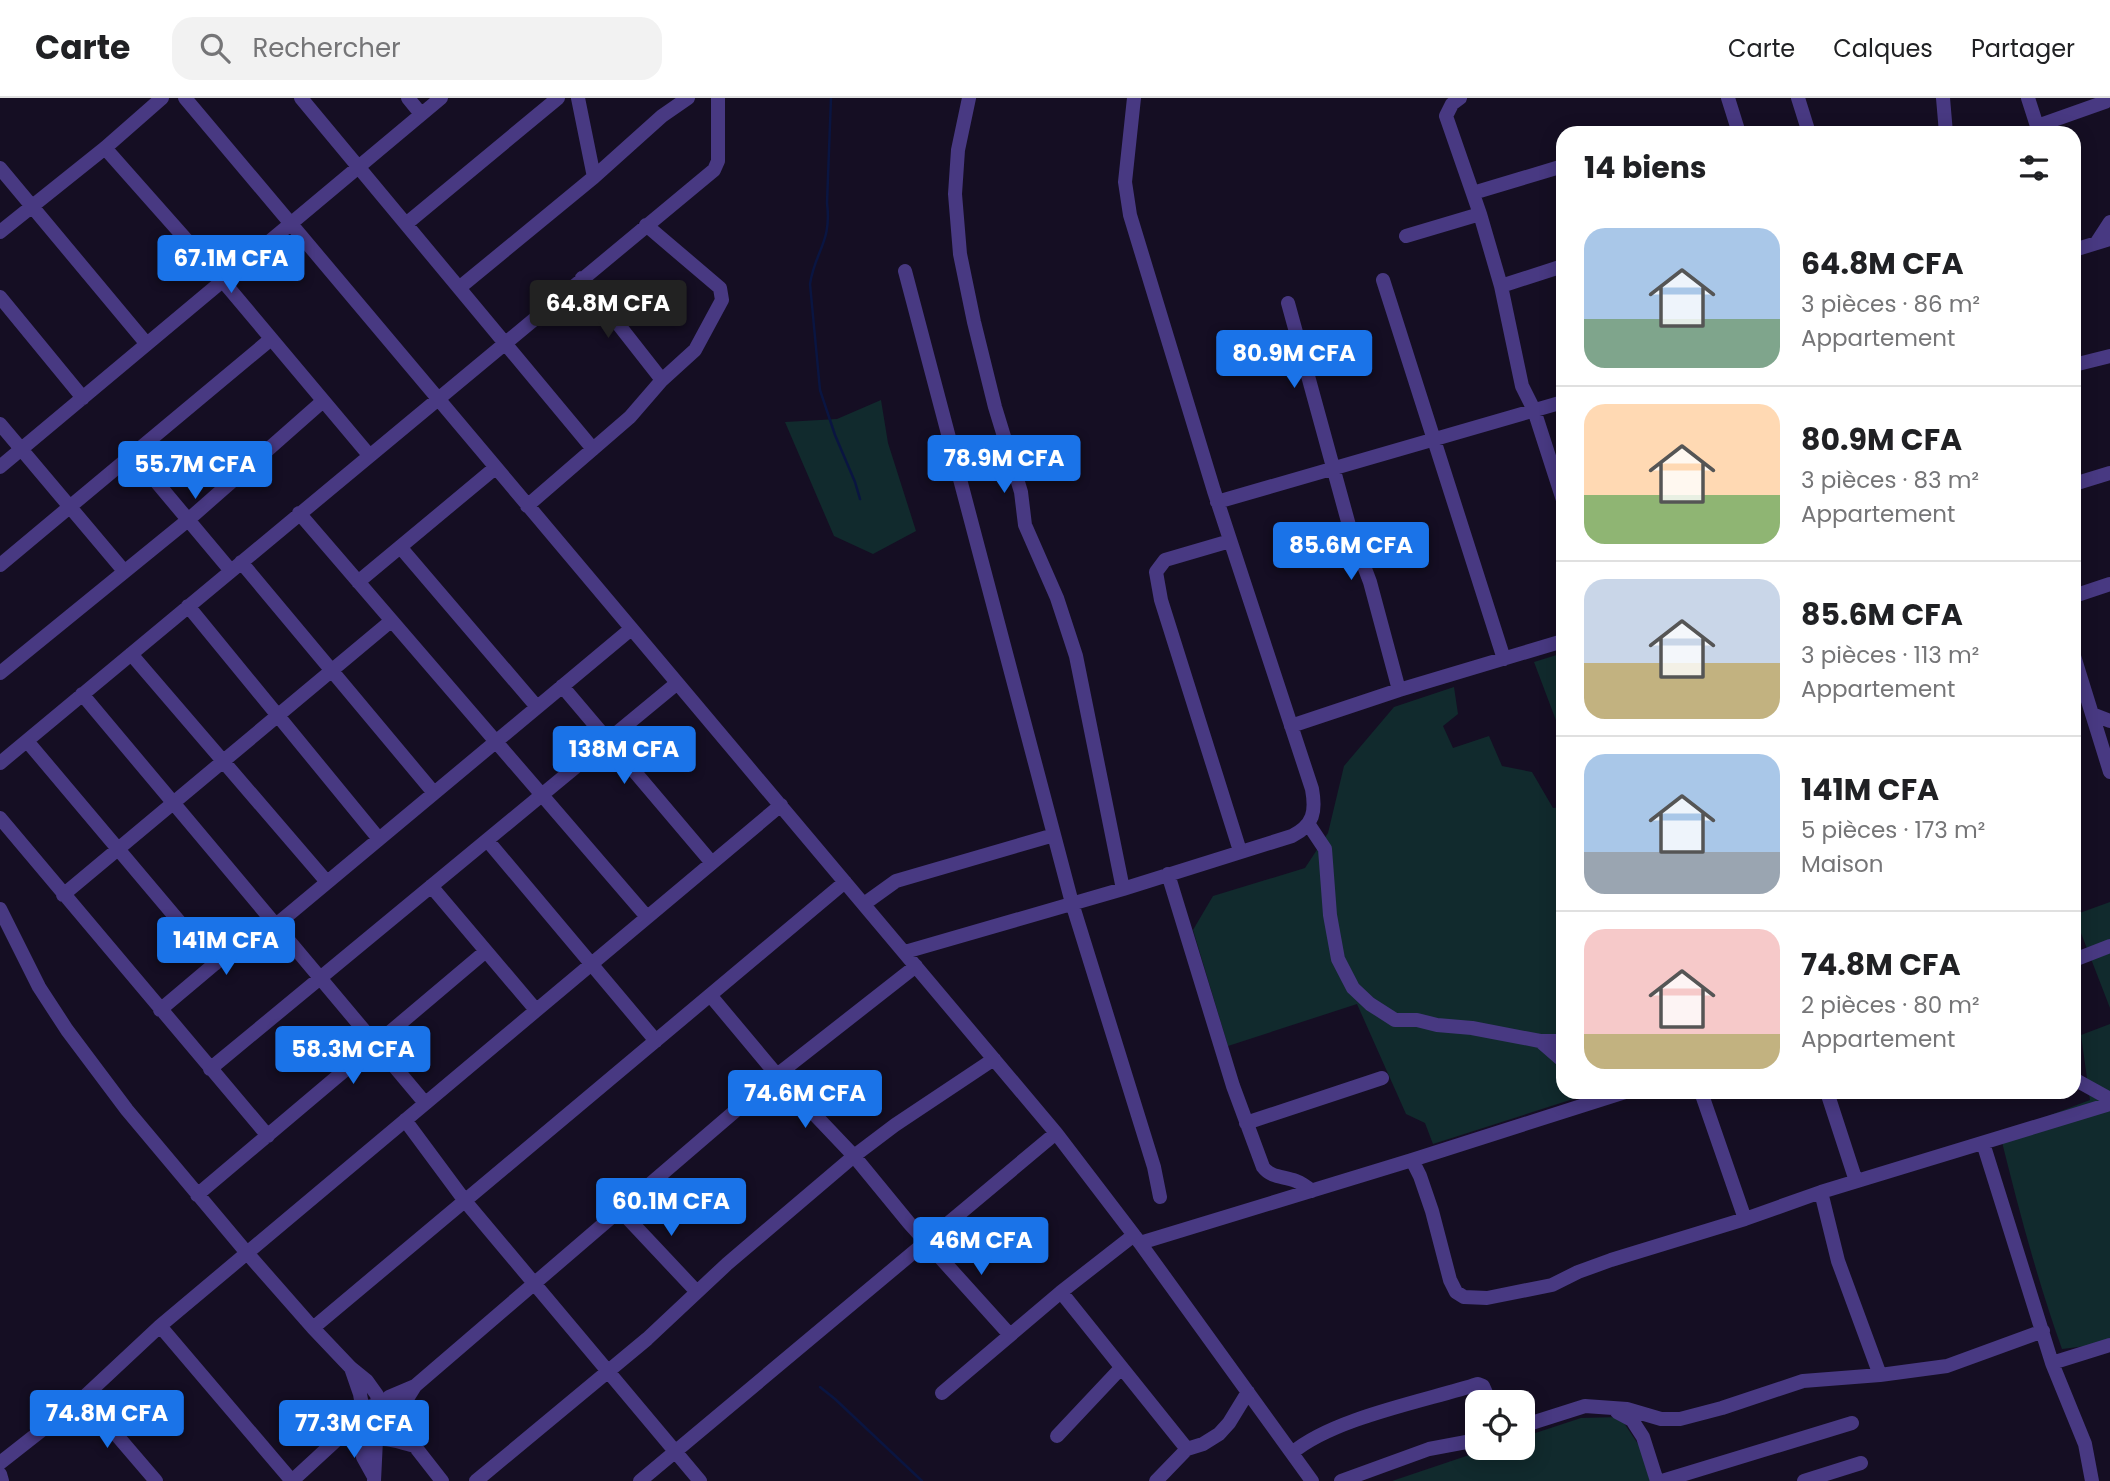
<!DOCTYPE html>
<html lang="fr">
<meta charset="utf-8">
<style>
:root{--surface:#fff;--page:#f2f2f2;--text:#202124;--muted:#757577;--line:#e0e0e0;--accent:#1a73e8}
body{margin:0;font-family:Poppins,sans-serif;background:var(--page);color:var(--text);height:100vh;display:flex;flex-direction:column;font-size:26px;white-space:nowrap}
*{box-sizing:border-box;margin:0}
p{font-size:23px;color:var(--muted)}
.icon{flex:none;width:38px;height:38px;fill:none;stroke:currentColor;stroke-width:2;stroke-linecap:round;stroke-linejoin:round}
.map{position:relative;flex:1;overflow:hidden}
.side{position:absolute;left:1556px;top:28px;width:525px;height:973px;display:flex;flex-direction:column;background:var(--surface);border-radius:21px;box-shadow:0 4px 18px #0003}
.side>*{flex:none}
.fabs{position:absolute;left:1465px;top:1292px;display:grid;gap:14px}
.fabs a{display:grid;place-items:center;width:70px;height:70px;border-radius:14px;background:var(--surface);box-shadow:0 4px 18px #0003;font-size:35px}
.price{position:absolute;translate:-50% -60px;padding:0 16px;border-radius:7px;background:var(--accent);color:#fff;font-size:23px;line-height:46px;filter:drop-shadow(0 2px 4px #0008)}
.price::after{content:'';position:absolute;left:50%;top:42px;width:21px;height:16px;margin-left:-10px;background:inherit;clip-path:polygon(0 0,100% 0,50% 100%)}
.price.current{background:#222;color:#fff}
ul{padding:0;list-style:none}
li{display:flex;align-items:center;gap:21px;height:175px;padding:0 28px}
li+li{border-top:2px solid var(--line)}
li span{display:grid;place-items:center;flex:none;width:196px;height:140px;border-radius:21px;color:#555}
li>.icon{margin-inline-start:auto}
span .icon{width:84px;height:84px;fill:#fffc;stroke-width:1}
li b{font-size:30px}
h2{display:flex;justify-content:space-between;align-items:center;height:84px;padding:0 28px;font-size:30px}
header{display:flex;align-items:center;gap:42px;box-sizing:border-box;height:98px;padding:0 35px;background:var(--surface);border-bottom:2px solid var(--line)}
header strong{font-size:33px}
nav{display:flex;gap:38px;margin-inline-start:auto;font-size:24px}
.search{width:490px;height:63px;background:var(--page);display:flex;align-items:center;gap:18px;box-sizing:border-box;padding:0 24px;border-radius:21px;color:var(--muted);font-size:26px}
.map>svg:first-child{display:block}
</style>
<header>
<strong>Carte</strong>
<div class="search"><svg class="icon" aria-label="search" viewBox="0 0 24 24"><circle cx="10" cy="10" r="6"/><path d="M15 15l6 6"/></svg>Rechercher</div>
<nav><a>Carte</a><a>Calques</a><a>Partager</a></nav>
</header>
<div class="map">
<svg width="2110" height="1383" viewBox="0 0 2110 1383">
<rect width="100%" height="100%" fill="#150e23"/>
<path fill="#112a2d" d="M 881,302 L 888,345 L 916,433 L 873,456 L 834,438 L 785,324 L 837,321 Z
M 1563,555 L 1563,641 L 1534,564 Z
M 1454,589 L 1458,616 L 1443,628 L 1453,650 L 1489,638 L 1502,668 L 1532,674 L 1553,710 L 1563,709 L 1563,994 L 1595,994 L 1433,1046 L 1425,1025 L 1406,1016 L 1357,906 L 1228,948 L 1193,832 L 1213,798 L 1305,770 L 1328,735 L 1344,668 L 1394,609 Z
M 2110,804 L 2110,910 L 2074,817 Z
M 2110,926 L 2110,1245 L 2062,1251 C 2037,1181 2018,1109 2000,1036 L 2090,1002 L 2081,937 Z
M 1620,1319 L 1640,1349 L 1650,1383 L 1392,1383 L 1493,1349 L 1522,1349 L 1523,1339 L 1581,1320 Z"/>
<g fill="none" stroke-linecap="round" stroke-linejoin="round">
<path stroke="#0a1541" stroke-width="2.5" d="M 831,0 L 827,105 C 832,144 815,153 810,186 L 820,292 L 835,337 L 855,384 L 860,401
M 820,1289 L 835,1301 L 922,1383"/>
<path stroke="#483982" stroke-width="14" d="M 185,0 L 1056,1035 L 1140,1145 L 1312,1383
M 301,0 L 593,351
M 408,0 L 421,16
M 578,0 L 594,79
M 969,0 L 958,52 L 955,96 L 960,156 L 974,224 L 995,309 L 1021,394 L 1025,427 L 1057,500 L 1076,558 L 1123,791
M 1460,0 L 1452,6 L 1446,18 L 1480,116 L 1501,188 L 1522,288 L 1534,312 L 1563,402
M 1728,0 L 1739,35
M 1798,0 L 1809,35
M 1943,0 L 1946,35
M 2028,0 L 2037,28 L 2105,4
M 105,50 L 222,182 L 369,357
M 0,70 L 146,245
M 1473,95 L 1563,68
M 406,126 L 558,0
M 0,134 L 105,50 L 162,0
M 1406,138 L 1480,116
M 2097,144 L 2110,124
M 2074,152 L 2110,141
M 905,173 L 1072,805 L 1154,1069 L 1160,1099
M 582,180 L 662,282
M 1383,182 L 1504,561
M 1501,188 L 1563,168
M 459,190 L 594,79 L 662,18 L 688,0
M 0,199 L 83,300
M 1288,205 L 1350,431 L 1370,484 L 1399,592
M 2074,267 L 2110,258
M 0,326 L 124,473
M 133,356 L 231,473
M 0,369 L 441,0
M 2074,386 L 2110,375
M 1217,404 L 1563,304
M 527,408 L 630,319 L 662,282 L 695,252 L 722,202 L 720,190 L 646,127
M 299,415 L 647,819
M 1230,443 L 1165,462 L 1156,474 L 1161,502 L 1240,753
M 401,450 L 537,609
M 241,464 L 434,695
M 0,467 L 271,241
M 358,484 L 495,370
M 2074,498 L 2110,486
M 188,508 L 379,741
M 131,556 L 327,784
M 2074,558 L 2110,674
M 0,575 L 188,422 L 323,303
M 562,588 L 712,765
M 82,596 L 425,1005
M 2092,616 L 2110,623
M 1291,628 L 1399,592 L 1563,543
M 27,643 L 215,866
M 0,665 L 714,72 L 718,63 L 718,0
M 0,720 L 268,1038
M 1309,727 L 1325,751 L 1330,817 L 1338,861 L 1353,890 L 1370,906 L 1395,922 L 1417,922 L 1437,927 L 1472,930 L 1540,943 L 1563,943
M 487,742 L 656,943
M 1168,776 L 1233,988 L 1263,1069 C 1271,1080 1284,1078 1296,1083 C 1301,1085 1307,1089 1312,1093
M 431,788 L 536,912
M 63,797 L 391,523
M 864,806 L 896,783 L 1054,737
M 0,811 L 39,889 L 67,932 L 127,1012 L 247,1155 L 313,1230 L 351,1270 L 367,1283 L 377,1297 L 379,1309
M 276,827 L 631,531
M 905,854 L 1123,791 L 1292,738 C 1314,727 1316,713 1312,691 L 1214,393 L 1130,117 L 1125,84 L 1134,0
M 2074,862 L 2110,848
M 710,897 L 777,977 L 854,1058 L 909,1125 L 1010,1237
M 160,912 L 269,820
M 1540,943 L 1563,963
M 210,971 L 676,586
M 2074,981 L 2110,1001
M 1701,994 L 1745,1121
M 1827,994 L 1856,1083
M 405,1022 L 465,1103 L 700,1383
M 1246,1025 L 1382,980
M 1983,1045 L 2052,1265 L 2085,1346 L 2092,1383
M 1412,1062 L 1420,1078 L 1432,1113 L 1450,1182 L 1456,1194 L 1464,1199 L 1487,1200 L 1552,1187 L 1578,1174 L 1611,1162 L 1745,1121 L 1821,1094 L 2110,1006
M 1821,1094 L 1838,1163 L 1880,1277 L 1947,1268 L 2043,1233
M 197,1097 L 486,853
M 619,1111 L 697,1194
M 1140,1145 L 1412,1062 L 1625,994
M 1061,1194 L 1187,1351
M 160,1228 L 292,1383
M 313,1230 L 845,784
M 2052,1265 L 2110,1247
M 351,1270 L 360,1296 L 363,1313
M 942,1295 L 1061,1194 L 1134,1137
M 84,1299 L 156,1383
M 381,1310 L 389,1299 L 415,1288 L 777,977 L 916,868
M 1617,1314 L 1632,1322 L 1643,1339 L 1657,1383
M 391,1321 L 400,1312 L 415,1288
M 391,1324 L 399,1328 L 442,1383
M 1522,1328 L 1585,1308 L 1627,1311 L 1661,1321 L 1680,1321 L 1722,1310 L 1803,1283 L 1880,1277
M 364,1338 L 363,1359 L 373,1377
M 1057,1338 L 1121,1270
M 381,1340 C 390,1334 393,1326 388,1315 C 366,1293 345,1329 367,1340 C 373,1342 377,1340 383,1341 C 394,1341 405,1346 416,1348
M 1292,1355 C 1333,1320 1425,1303 1478,1286 L 1483,1288 L 1490,1304
M 0,1365 L 84,1299 L 160,1228 L 781,707
M 0,1376 L 2,1383
M 292,1383 L 357,1323
M 374,1383 L 376,1342
M 476,1383 L 647,1241 L 727,1166 L 854,1058 L 895,1027 L 994,961
M 640,1383 L 1056,1035
M 1156,1383 L 1187,1351 L 1203,1346 L 1219,1336 L 1229,1325 L 1248,1294
M 1341,1383 L 1429,1351 L 1477,1342
M 1662,1383 L 1852,1325
M 1804,1383 L 1861,1365"/>
</g>
</svg>
<div class="fabs">
<a><svg class="icon" aria-label="locate" viewBox="0 0 24 24"><circle cx="12" cy="12" r="6"/><path d="M12 2v4M12 18v4M2 12h4M18 12h4"/></svg></a>
</div>
<b class="price" style="left:231px;top:197px">67.1M CFA</b>
<b class="price current" style="left:608px;top:242px">64.8M CFA</b>
<b class="price" style="left:1294px;top:292px">80.9M CFA</b>
<b class="price" style="left:1004px;top:397px">78.9M CFA</b>
<b class="price" style="left:195px;top:403px">55.7M CFA</b>
<b class="price" style="left:1351px;top:484px">85.6M CFA</b>
<b class="price" style="left:624px;top:688px">138M CFA</b>
<b class="price" style="left:226px;top:879px">141M CFA</b>
<b class="price" style="left:353px;top:988px">58.3M CFA</b>
<b class="price" style="left:805px;top:1032px">74.6M CFA</b>
<b class="price" style="left:671px;top:1140px">60.1M CFA</b>
<b class="price" style="left:981px;top:1179px">46M CFA</b>
<b class="price" style="left:107px;top:1352px">74.8M CFA</b>
<b class="price" style="left:354px;top:1362px">77.3M CFA</b>
<section class="side">
<h2>14 biens<svg class="icon" aria-label="filters" viewBox="0 0 24 24"><path d="M4 7h16M4 17h16"/><circle cx="9" cy="7" r="2"/><circle cx="15" cy="17" r="2"/></svg></h2>
<ul>
<li><span style="background:linear-gradient(#a9c7e8 65%,#7fa58c 0)"><svg class="icon" aria-label="home" viewBox="0 0 24 24"><path d="M3 11l9-7 9 7M6 9v11h12V9"/></svg></span><div><b>64.8M CFA</b><p>3 pièces · 86 m²</p><p>Appartement</p></div></li>
<li><span style="background:linear-gradient(#ffd9b3 65%,#8fb573 0)"><svg class="icon" aria-label="home" viewBox="0 0 24 24"><path d="M3 11l9-7 9 7M6 9v11h12V9"/></svg></span><div><b>80.9M CFA</b><p>3 pièces · 83 m²</p><p>Appartement</p></div></li>
<li><span style="background:linear-gradient(#c9d6e8 60%,#c2b280 0)"><svg class="icon" aria-label="home" viewBox="0 0 24 24"><path d="M3 11l9-7 9 7M6 9v11h12V9"/></svg></span><div><b>85.6M CFA</b><p>3 pièces · 113 m²</p><p>Appartement</p></div></li>
<li><span style="background:linear-gradient(#a9c7e8 70%,#9aa5b1 0)"><svg class="icon" aria-label="home" viewBox="0 0 24 24"><path d="M3 11l9-7 9 7M6 9v11h12V9"/></svg></span><div><b>141M CFA</b><p>5 pièces · 173 m²</p><p>Maison</p></div></li>
<li><span style="background:linear-gradient(#f6c9c9 75%,#c2b280 0)"><svg class="icon" aria-label="home" viewBox="0 0 24 24"><path d="M3 11l9-7 9 7M6 9v11h12V9"/></svg></span><div><b>74.8M CFA</b><p>2 pièces · 80 m²</p><p>Appartement</p></div></li>
</ul>
</section>
</div>
